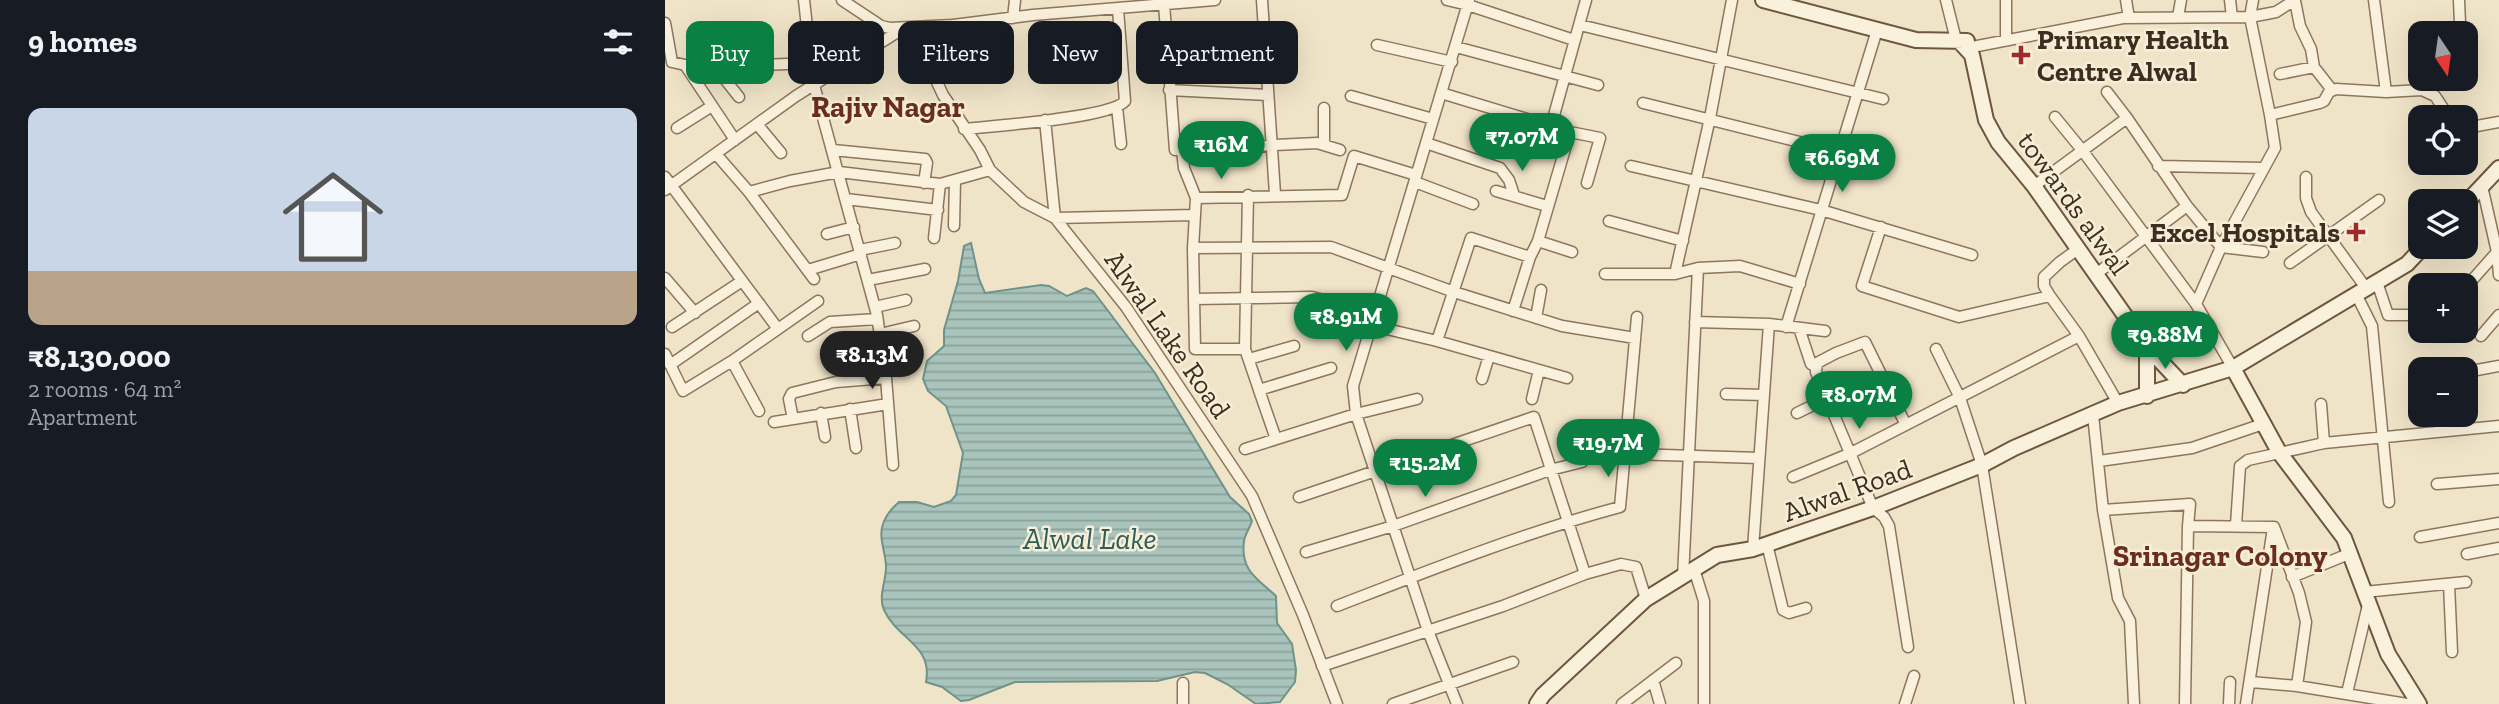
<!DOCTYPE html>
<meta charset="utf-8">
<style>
:root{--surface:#171b24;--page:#20242c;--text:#f1f3f6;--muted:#9ea1a6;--accent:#0b8043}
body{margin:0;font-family:"Zilla Slab",serif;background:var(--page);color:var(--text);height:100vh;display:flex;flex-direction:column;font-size:26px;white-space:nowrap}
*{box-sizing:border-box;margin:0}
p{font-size:23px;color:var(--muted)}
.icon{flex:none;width:38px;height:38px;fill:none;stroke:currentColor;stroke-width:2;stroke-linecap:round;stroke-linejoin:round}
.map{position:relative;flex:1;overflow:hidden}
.side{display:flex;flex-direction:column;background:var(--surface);width:665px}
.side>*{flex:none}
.guide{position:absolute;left:21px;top:21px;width:665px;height:63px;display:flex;gap:14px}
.needle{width:46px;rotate:167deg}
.tools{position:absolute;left:1743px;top:21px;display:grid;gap:14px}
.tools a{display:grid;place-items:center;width:70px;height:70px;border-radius:14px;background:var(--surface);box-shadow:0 7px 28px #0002;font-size:35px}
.price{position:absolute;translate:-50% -60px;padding:0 16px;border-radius:24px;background:var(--accent);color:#fff;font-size:23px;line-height:46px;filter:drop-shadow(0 2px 4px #0008)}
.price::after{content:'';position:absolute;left:50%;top:42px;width:21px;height:16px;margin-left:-10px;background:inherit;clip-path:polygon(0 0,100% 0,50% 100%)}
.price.on{background:#222;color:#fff}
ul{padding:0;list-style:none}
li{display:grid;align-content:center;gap:14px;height:371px;padding:0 28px}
li span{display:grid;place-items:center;height:217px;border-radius:14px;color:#555}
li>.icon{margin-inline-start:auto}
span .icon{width:126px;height:126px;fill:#fffc;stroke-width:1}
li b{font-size:30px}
h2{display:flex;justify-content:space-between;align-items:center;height:84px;padding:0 28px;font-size:30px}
.chip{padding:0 24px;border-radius:14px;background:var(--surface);box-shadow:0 7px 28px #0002;font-size:24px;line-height:63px}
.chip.on{background:var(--accent);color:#fff}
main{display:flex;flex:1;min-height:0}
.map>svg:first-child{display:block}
</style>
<main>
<section class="side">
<h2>9 homes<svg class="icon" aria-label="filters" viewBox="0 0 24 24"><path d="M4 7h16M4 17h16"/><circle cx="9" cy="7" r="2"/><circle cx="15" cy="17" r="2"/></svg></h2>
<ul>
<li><span style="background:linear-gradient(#c9d6e8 75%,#b9a48a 0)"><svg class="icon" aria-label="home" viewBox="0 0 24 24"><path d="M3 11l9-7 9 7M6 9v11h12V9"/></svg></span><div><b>₹8,130,000</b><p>2 rooms · 64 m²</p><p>Apartment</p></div></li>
</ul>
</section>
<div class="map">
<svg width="1834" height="704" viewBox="0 0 1834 704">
<defs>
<pattern id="water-rules" width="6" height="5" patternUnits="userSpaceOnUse" patternTransform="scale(1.75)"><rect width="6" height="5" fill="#a9c4bc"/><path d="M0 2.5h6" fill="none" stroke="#8ba098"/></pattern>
</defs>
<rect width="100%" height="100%" fill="#f0e4c8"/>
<path fill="url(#water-rules)" stroke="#6f938a" stroke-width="2" d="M 306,243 L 314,279 L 320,293 L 376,285 L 384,286 L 402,296 L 421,288 L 428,291 L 490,373 L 565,497 L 584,514 L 587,521 C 585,528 580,534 579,541 C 575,571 593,579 611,596 L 612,623 L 627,644 L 631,670 L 630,682 L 615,702 L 591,704 L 562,684 L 540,673 L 530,672 L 492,681 L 350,682 L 304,700 L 296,701 L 277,687 L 261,682 C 268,645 233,640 219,610 C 213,596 221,582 221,567 C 221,553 213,537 218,524 C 221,515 227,508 234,502 L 252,502 L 269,507 L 286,501 L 291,495 L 298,453 L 281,406 L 263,391 L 258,379 L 262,361 L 279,346 L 279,330 L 293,281 L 299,246 Z"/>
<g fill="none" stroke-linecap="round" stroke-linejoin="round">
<g stroke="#8d765c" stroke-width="13">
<path id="street" d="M 139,0 L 146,63
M 177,0 L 216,26 L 225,28 L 288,25 L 368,15 L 550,0
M 597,0 L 610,194
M 782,0 L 803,5 L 909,40
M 1281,0 L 1291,40
M 1341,0 L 1341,40
M 1461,0 L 1464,18
M 1565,0 L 1567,17
M 1630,0 L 1611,12 L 1585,17 L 1605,115 L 1655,103 L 1659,101 L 1664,92 L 1671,89 L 1721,92 L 1757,90 L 1770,96 L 1784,117
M 1709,0 L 1721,92
M 1794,0 L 1795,24
M 1630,1 L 1635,26 L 1646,49 L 1649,67 L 1667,90
M 499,4 L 510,150 L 652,143 L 675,150
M 1513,17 L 1516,0
M 348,18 L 350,0
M 0,23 L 7,62 L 20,65 L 70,140
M 288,25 L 291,41
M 915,25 L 1218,99
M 246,27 L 278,95 L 315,150 L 325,170 L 359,202 L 390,218 L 461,307 L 587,496 L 638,615 L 672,704
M 712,45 L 787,62
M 791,47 L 933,85
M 1302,48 L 1458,18 L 1585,17 L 1588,0
M 20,65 L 50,67 L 146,63 L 149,85 L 212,315 L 221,378 L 228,465
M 50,67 L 74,97
M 1615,74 L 1649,67
M 504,90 L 603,95
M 1442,92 L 1462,118 L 1522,206 L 1556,247 L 1598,252
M 776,93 L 905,132 L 935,138 L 922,183
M 686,96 L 768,119
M 978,103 L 1223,164
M 452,107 L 456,144
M 1390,117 L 1417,150 L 1531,304 L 1556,247 L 1610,148 L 1605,115
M 380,120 L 390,218
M 92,124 L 116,153
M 886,126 L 921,0
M 12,128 L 47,106
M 1801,128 L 1834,122
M 299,129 C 328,126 446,118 460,101 L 453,9
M 761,143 L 835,168 L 844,180 L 849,195
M 659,145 L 659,108
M 168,150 L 260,159 L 262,163 L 259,183
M 517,150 L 519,168 L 531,198 L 528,248
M 51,154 L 84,192 L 149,279
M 966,166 L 1156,210 L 1307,255
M 1493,166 L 1598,168
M 0,177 L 113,329
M 1641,177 L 1641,198 L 1646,212 L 1701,288
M 750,182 L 808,204
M 1369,186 L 1462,118
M 1817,186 L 1832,252 L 1834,275
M 0,190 L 131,96 L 239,28
M 831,191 L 882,206
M 84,192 L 125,181 L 174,172 L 275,184 L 325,170
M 531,198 L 677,195 L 689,156 L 751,175
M 181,199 L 273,210
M 390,218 L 530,215
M 944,221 L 1018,241
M 289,226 L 290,180
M 1216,227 L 1197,286 L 1294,317 L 1385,296 L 1414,336 L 1453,403
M 162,234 L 189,227
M 269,238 L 275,184
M 873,241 L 907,252
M 195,250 L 230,243
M 1625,263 L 1714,200
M 143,270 L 196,254
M 940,274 L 1010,274 L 1033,268 L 1075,266 L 1135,284
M 1010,274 L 1045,118 L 1067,0
M 1431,274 L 1522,206
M 0,278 L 30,313
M 203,280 L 260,269
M 1712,282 L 1723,315 L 1755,315
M 1801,287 L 1832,252
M 1691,294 L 1707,326 L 1724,502
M 1385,296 L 1379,286 L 1379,277 L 1395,262 L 1413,249
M 529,299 L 647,297 L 710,313
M 1531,304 L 1568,368
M 210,307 L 241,300
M 848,311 L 865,257 L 873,241 L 905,132
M 871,318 L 876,290
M 1030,322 L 1104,324 L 1160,331
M 705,325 L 772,341 L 902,378
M 7,327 L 77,281
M 1121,327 L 1212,30
M 1134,328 L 1146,364 L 1151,367
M 215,334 L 249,326
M 143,336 L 165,322 L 212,319
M 1816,336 L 1834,315
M 772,341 L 806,238 L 865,257
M 580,349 L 583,195
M 1271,349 L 1295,398 L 1317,465 L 1355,704
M 0,354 L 18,391 L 67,361 L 153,301
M 584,359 L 629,346
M 67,361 L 94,411
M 5,365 L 94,303
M 1801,372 L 1834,366
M 817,379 L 824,356
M 594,390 L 580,349 L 530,349 L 528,248 L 666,247 L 789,292 L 897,326 L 970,338
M 1061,394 L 1099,395
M 867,399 L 874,370
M 1656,404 L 1659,443
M 185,409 L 191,448
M 156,413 L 160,437
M 1132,413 L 1163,398
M 1428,415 L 1438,510 L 1453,598 L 1465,621 L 1469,704
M 128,419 L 124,399 L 127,393 L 171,382 L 221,378
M 109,422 L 223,404
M 1241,425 L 1200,342 L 1171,353 L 1152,363 L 1151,372 L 1208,508 L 1219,517 L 1224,526 L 1243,647
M 611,439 L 594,390 L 666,368
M 580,449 L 691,414 L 752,399
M 936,453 L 1094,458
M 1434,461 L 1527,448 L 1598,424
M 1128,477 L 1186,453 L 1414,336
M 1772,484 L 1834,479
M 634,497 L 869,417 L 920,574
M 1438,510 L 1525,504 L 1523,526 L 1609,527 L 1634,593 L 1641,622 L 1632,686
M 1571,525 L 1575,466 L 1583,460 L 1659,443 L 1834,426
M 1755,537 L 1834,523
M 1102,544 L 1118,610 L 1124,613 L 1141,608
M 1088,549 L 1104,324
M 641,552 L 728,526 L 885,470 L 917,462
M 1802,554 L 1834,548
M 1029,569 L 1039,601 L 1039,704
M 1018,577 L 1033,268
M 1627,577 L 1686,553
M 1784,584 L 1787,652
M 1699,592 L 1801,582
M 672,606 C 765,570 858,533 955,507 L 972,317
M 657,666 L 838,606 L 920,574 L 956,564 L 971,567 L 981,599
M 988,680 L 995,704
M 1586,682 L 1632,686 L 1742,704
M 1682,693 L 1703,605
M 518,704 L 518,683
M 728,704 L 848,662
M 792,704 L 763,631 L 691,414 L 688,386 L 804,0
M 957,704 L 1011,663
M 1240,704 L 1249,676
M 1520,704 L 1523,526
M 1564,704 L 1565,682
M 1581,704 L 1608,528"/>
</g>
<g stroke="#6f573f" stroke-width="18">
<path id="secondary" d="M 1098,0 L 1251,40 L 1302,41
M 1294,41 L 1307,55 L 1321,120 L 1333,142 L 1369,186 L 1482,347 L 1518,385
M 1801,203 L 1834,168
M 1568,368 L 1614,452 L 1679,538 L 1723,654 L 1754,704
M 1482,396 L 1482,347
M 872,704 L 878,695 L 981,599 L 1052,555 L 1088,549 L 1208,508 L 1317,465 L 1349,448 L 1453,403 L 1568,368 L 1742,264 L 1758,247"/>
</g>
<use href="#street" stroke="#faf1dc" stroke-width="10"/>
<use href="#secondary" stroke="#faf1dc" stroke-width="14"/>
</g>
<g fill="#9e2a2b" stroke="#f7eed8" stroke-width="2.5">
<path d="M1352.5 44.5h7v7h7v7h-7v7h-7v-7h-7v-7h7z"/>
<path d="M1687.5 221.5h7v7h7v7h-7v7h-7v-7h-7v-7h7z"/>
</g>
<g text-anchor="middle" stroke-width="5" stroke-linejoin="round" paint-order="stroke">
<g font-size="28" font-weight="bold" fill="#3d2e20" stroke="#f7eed8" text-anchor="start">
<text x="1372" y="49">Primary Health<tspan x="1372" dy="32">Centre Alwal</tspan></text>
<text x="1675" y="242" text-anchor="end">Excel Hospitals</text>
</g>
<g font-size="28" fill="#3d2e20" stroke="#f7eed8">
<text transform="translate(1409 203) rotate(54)" y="10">towards alwal</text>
<text transform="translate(503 334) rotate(55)" y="10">Alwal Lake Road</text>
<text transform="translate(1182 490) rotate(-20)" y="10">Alwal Road</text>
</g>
<g font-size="30" font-weight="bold" fill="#6b2e1e" stroke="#f7eed8">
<text x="223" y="117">Rajiv Nagar</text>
<text x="1555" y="566">Srinagar Colony</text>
</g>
<g font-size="30" font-style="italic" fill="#2f5d5a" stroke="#f7eed8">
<text x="425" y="549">Alwal Lake</text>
</g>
</g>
</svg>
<div class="tools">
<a><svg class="needle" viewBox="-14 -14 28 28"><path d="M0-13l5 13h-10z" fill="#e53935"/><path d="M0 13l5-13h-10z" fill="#9ea1a6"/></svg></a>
<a><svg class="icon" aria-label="locate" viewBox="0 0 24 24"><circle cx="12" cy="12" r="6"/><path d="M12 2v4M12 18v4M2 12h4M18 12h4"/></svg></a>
<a><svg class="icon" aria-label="layers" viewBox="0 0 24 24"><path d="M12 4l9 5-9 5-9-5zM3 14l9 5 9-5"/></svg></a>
<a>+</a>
<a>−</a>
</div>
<b class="price" style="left:857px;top:173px">₹7.07M</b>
<b class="price" style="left:556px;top:181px">₹16M</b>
<b class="price" style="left:1177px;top:194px">₹6.69M</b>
<b class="price" style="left:681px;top:353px">₹8.91M</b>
<b class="price" style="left:1500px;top:371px">₹9.88M</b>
<b class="price on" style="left:207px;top:391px">₹8.13M</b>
<b class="price" style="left:1194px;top:431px">₹8.07M</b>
<b class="price" style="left:943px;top:479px">₹19.7M</b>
<b class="price" style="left:760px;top:499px">₹15.2M</b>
<div class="guide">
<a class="chip on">Buy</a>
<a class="chip">Rent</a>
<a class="chip">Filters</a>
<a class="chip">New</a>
<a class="chip">Apartment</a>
</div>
</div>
</main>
